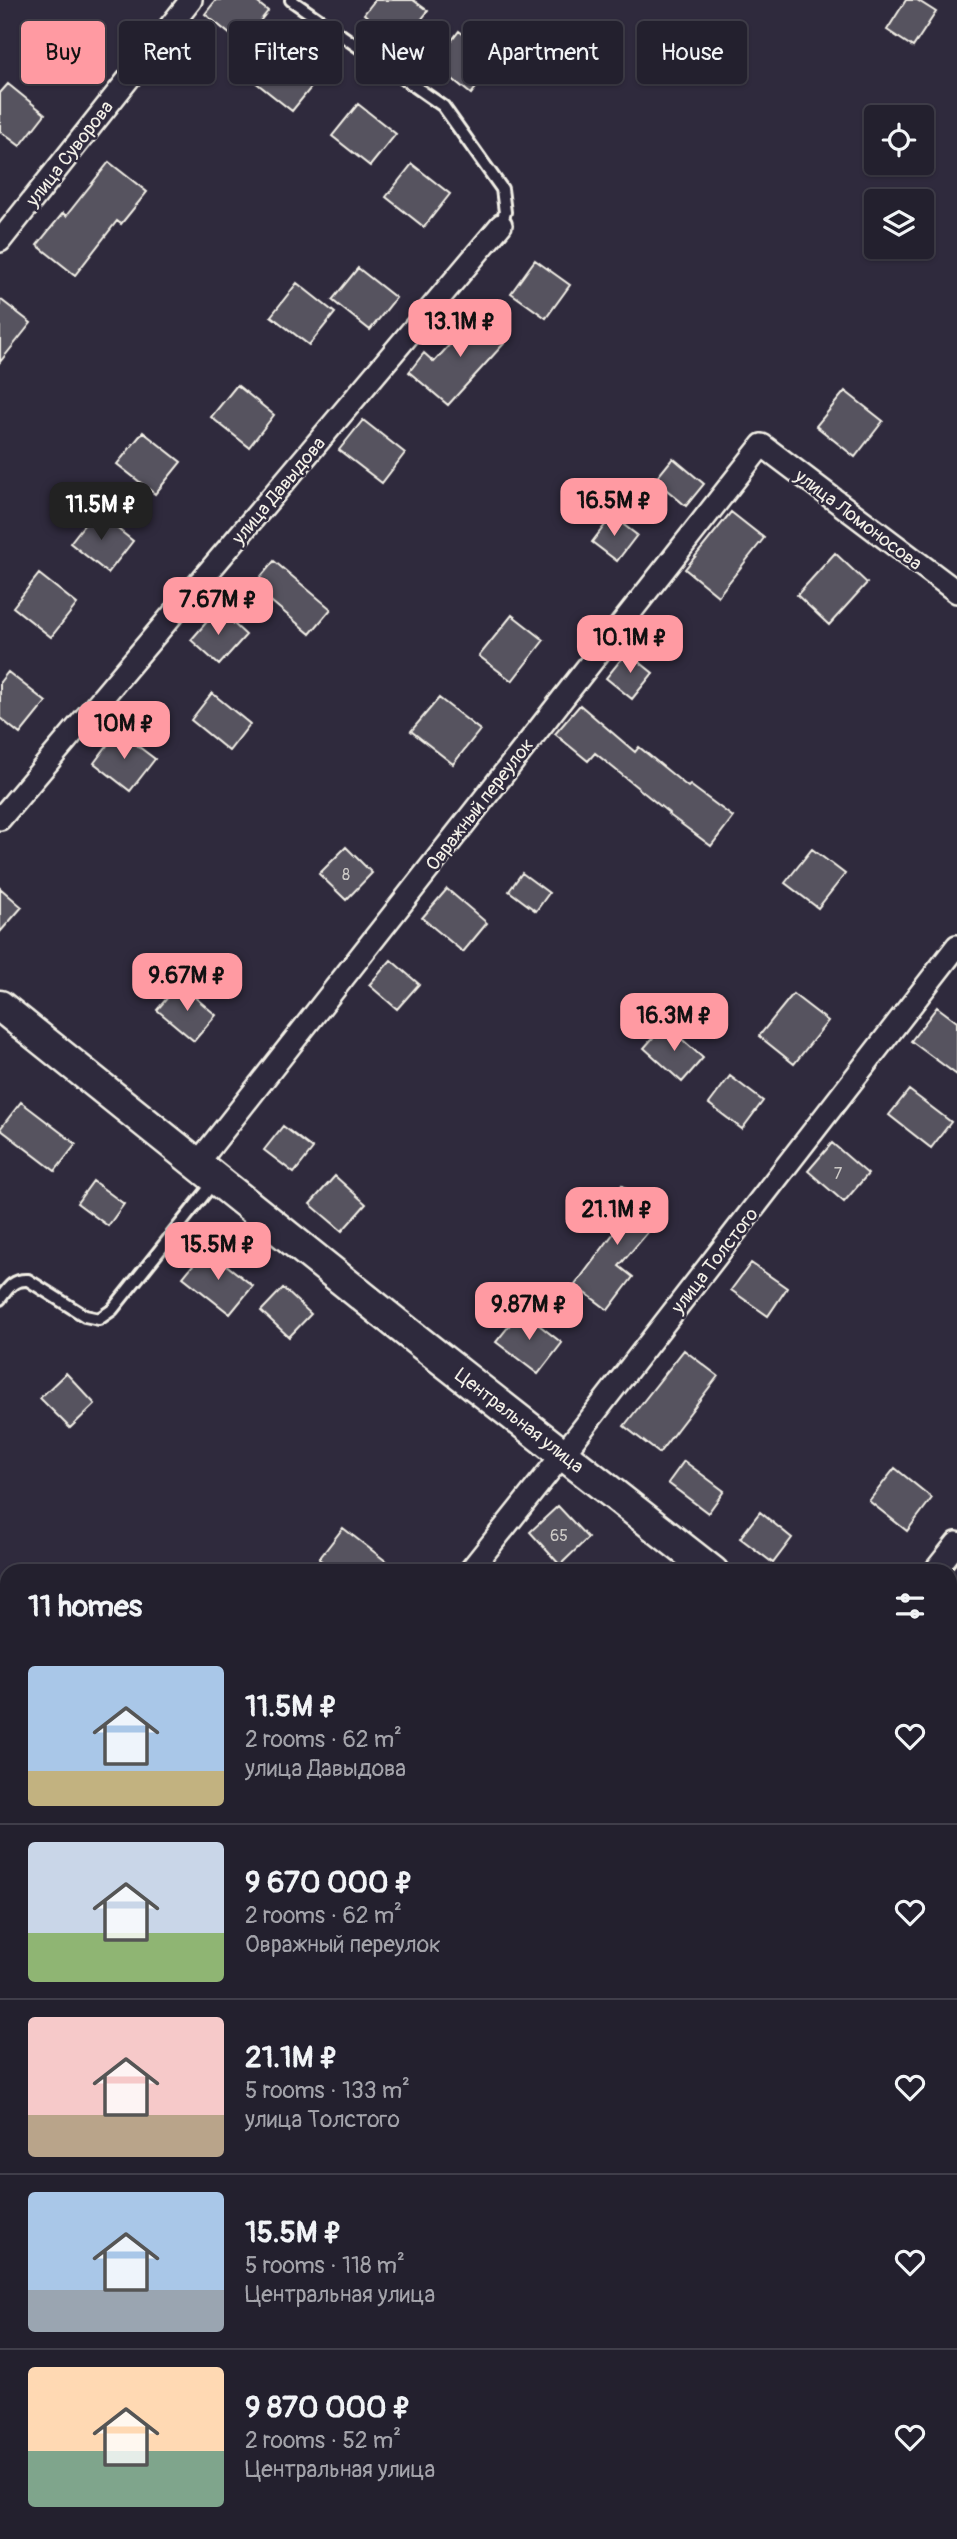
<!DOCTYPE html>
<meta charset="utf-8">
<style>
:root{--surface:#23202e;--page:#2b2836;--text:#f1f3f6;--muted:#a3a3aa;--line:#403e4a;--accent:#ff9aa2}
body{margin:0;font-family:Pangolin,sans-serif;background:var(--page);color:var(--text);height:100vh;display:flex;flex-direction:column;font-size:26px;white-space:nowrap}
*{box-sizing:border-box;margin:0}
p{font-size:23px;color:var(--muted)}
.icon{flex:none;width:38px;height:38px;fill:none;stroke:currentColor;stroke-width:2;stroke-linecap:round;stroke-linejoin:round}
.map{position:relative;flex:1;overflow:hidden}
.sheet{position:absolute;left:0px;top:1564px;width:957px;height:975px;display:flex;flex-direction:column;background:var(--surface);border-radius:21px 21px 0 0;box-shadow:0 2px 5px #0004,0 0 0 2px var(--line)}
.sheet>*{flex:none}
.banner{position:absolute;left:21px;top:21px;width:915px;height:63px;display:flex;gap:14px}
.buttons{position:absolute;left:864px;top:105px;display:grid;gap:14px}
.buttons a{display:grid;place-items:center;width:70px;height:70px;border-radius:7px;background:var(--surface);box-shadow:0 2px 5px #0004,0 0 0 2px var(--line);font-size:35px}
.price{position:absolute;translate:-50% -60px;padding:0 16px;border-radius:14px;background:var(--accent);color:#111;font-size:23px;line-height:46px;filter:drop-shadow(0 2px 4px #0008)}
.price::after{content:'';position:absolute;left:50%;top:42px;width:21px;height:16px;margin-left:-10px;background:inherit;clip-path:polygon(0 0,100% 0,50% 100%)}
.price.active{background:#222;color:#fff}
ul{padding:0;list-style:none}
li{display:flex;align-items:center;gap:21px;height:175px;padding:0 28px}
li+li{border-top:2px solid var(--line)}
li span{display:grid;place-items:center;flex:none;width:196px;height:140px;border-radius:7px;color:#555}
li>.icon{margin-inline-start:auto}
span .icon{width:84px;height:84px;fill:#fffc;stroke-width:1}
li b{font-size:30px}
h2{display:flex;justify-content:space-between;align-items:center;height:84px;padding:0 28px;font-size:30px}
.pill{padding:0 24px;border-radius:7px;background:var(--surface);box-shadow:0 2px 5px #0004,0 0 0 2px var(--line);font-size:24px;line-height:63px}
.pill.active{background:var(--accent);color:#111}
.map>svg:first-child{display:block}
</style>
<div class="map">
<svg width="957" height="2539" viewBox="0 0 957 2539">
<rect width="100%" height="100%" fill="#2f2a3d"/>
<filter id="ink" filterUnits="userSpaceOnUse"><feTurbulence type="fractalNoise" baseFrequency=".0143" numOctaves="2"/><feDisplacementMap in="SourceGraphic" scale="14" xChannelSelector="R" yChannelSelector="G"/><feConvolveMatrix kernelMatrix="1 2 1 2 8 2 1 2 1" color-interpolation-filters="sRGB"/></filter>
<g filter="url(#ink)">
<path fill="#56525f" stroke="#f4f1e8" stroke-width="2" d="M 216,0 L 254,0 L 268,11 L 242,44 L 205,14 Z
M 375,0 L 413,0 L 428,11 L 402,44 L 364,14 Z
M 906,0 L 917,0 L 936,12 L 913,47 L 887,30 Z
M 459,31 L 497,61 L 471,94 L 434,64 Z
M 280,49 L 318,79 L 292,111 L 254,81 Z
M 8,84 L 45,114 L 20,146 L 0,131 L 0,93 Z
M 358,104 L 396,134 L 370,166 L 332,136 Z
M 109,162 L 147,192 L 121,224 L 117,221 L 75,275 L 37,245 L 63,213 L 66,216 Z
M 412,164 L 450,194 L 424,227 L 386,197 Z
M 535,260 L 570,285 L 546,318 L 511,293 Z
M 358,268 L 396,298 L 370,330 L 332,300 Z
M 297,283 L 335,313 L 309,345 L 271,316 Z
M 0,299 L 31,323 L 0,362 Z
M 479,312 L 509,338 L 448,405 L 409,372 L 424,353 L 434,362 Z
M 237,385 L 274,415 L 249,447 L 211,417 Z
M 845,391 L 883,421 L 855,457 L 816,426 Z
M 363,420 L 405,453 L 382,483 L 339,450 Z
M 143,432 L 181,462 L 155,494 L 117,464 Z
M 673,458 L 704,484 L 686,506 L 655,480 Z
M 95,511 L 133,541 L 108,573 L 70,543 Z
M 731,512 L 764,538 L 718,596 L 685,569 Z
M 612,516 L 637,535 L 617,561 L 592,542 Z
M 835,553 L 867,583 L 829,625 L 797,595 Z
M 274,561 L 331,609 L 310,634 L 253,586 Z
M 39,574 L 77,604 L 51,637 L 13,607 Z
M 218,609 L 246,635 L 219,665 L 191,640 Z
M 512,615 L 544,640 L 512,681 L 479,656 Z
M 627,652 L 653,673 L 632,699 L 606,678 Z
M 8,672 L 46,702 L 20,734 L 0,718 L 0,682 Z
M 212,693 L 250,724 L 229,751 L 191,720 Z
M 439,698 L 480,730 L 453,764 L 411,731 Z
M 580,705 L 635,752 L 639,747 L 688,787 L 690,785 L 733,817 L 711,846 L 668,814 L 669,813 L 595,753 L 588,761 L 555,734 Z
M 118,731 L 155,759 L 130,791 L 94,763 Z
M 346,847 L 372,873 L 346,900 L 319,874 Z
M 812,849 L 845,874 L 818,908 L 785,883 Z
M 522,873 L 549,893 L 536,911 L 509,891 Z
M 0,888 L 22,907 L 0,932 Z
M 447,889 L 487,923 L 463,952 L 422,918 Z
M 391,960 L 419,984 L 397,1009 L 369,985 Z
M 179,984 L 216,1015 L 194,1041 L 157,1010 Z
M 793,994 L 828,1021 L 794,1064 L 759,1036 Z
M 937,1007 L 957,1022 L 957,1075 L 911,1041 Z
M 665,1024 L 703,1058 L 682,1082 L 644,1048 Z
M 730,1076 L 763,1101 L 742,1129 L 709,1104 Z
M 909,1090 L 951,1122 L 931,1148 L 889,1115 Z
M 21,1102 L 76,1144 L 55,1171 L 0,1129 Z
M 283,1126 L 313,1149 L 294,1173 L 264,1150 Z
M 832,1143 L 868,1174 L 844,1202 L 808,1171 Z
M 335,1176 L 366,1204 L 342,1231 L 310,1204 Z
M 93,1181 L 124,1204 L 108,1226 L 77,1203 Z
M 622,1185 L 660,1218 L 619,1266 L 633,1277 L 608,1310 L 575,1285 L 616,1230 L 597,1215 Z
M 206,1249 L 253,1286 L 230,1314 L 183,1277 Z
M 751,1263 L 787,1288 L 768,1316 L 731,1290 Z
M 283,1288 L 311,1314 L 289,1337 L 261,1311 Z
M 521,1311 L 562,1343 L 538,1374 L 496,1342 Z
M 684,1350 L 718,1376 L 659,1453 L 624,1426 Z
M 66,1373 L 95,1404 L 70,1428 L 40,1398 Z
M 684,1461 L 724,1491 L 708,1513 L 668,1483 Z
M 895,1468 L 932,1498 L 907,1531 L 869,1501 Z
M 558,1506 L 588,1538 L 560,1565 L 530,1532 Z
M 760,1512 L 792,1538 L 773,1563 L 740,1538 Z
M 343,1528 L 400,1572 L 335,1572 L 319,1559 Z"/>
<g fill="none" stroke-linecap="round" stroke-linejoin="round">
<g stroke="#f4f1e8" stroke-width="16">
<path id="lane" d="M 291,0 L 443,106 L 502,189 L 505,212 L 501,225
M 0,1299 C 8,1288 13,1279 28,1280 L 85,1316 L 99,1319 L 112,1310 L 214,1182
M 0,1790 L 7,1781
M 119,2539 L 125,2532"/>
</g>
<g stroke="#f4f1e8" stroke-width="26">
<path id="street" d="M 0,241 L 191,0
M 0,819 L 501,225
M 197,1164 L 762,445 L 957,592
M 469,1572 L 563,1454 L 957,946
M 934,1572 L 957,1543
M 0,1992 L 7,1997
M 950,2144 L 957,2136
M 672,2532 L 681,2539
M 628,2539 L 632,2532"/>
</g>
<g stroke="#f4f1e8" stroke-width="35">
<path id="secondary" d="M 0,1006 L 417,1340 L 713,1572
M 950,1758 L 957,1763"/>
</g>
<use href="#lane" stroke="#2f2a3d" stroke-width="10"/>
<use href="#street" stroke="#2f2a3d" stroke-width="21"/>
<use href="#secondary" stroke="#2f2a3d" stroke-width="30"/>
</g>
</g>
<g text-anchor="middle" stroke-width="5" stroke-linejoin="round" paint-order="stroke">
<g font-size="16" fill="#ccc9c6">
<text x="346" y="880">8</text>
<text x="838" y="1179">7</text>
<text x="559" y="1541">65</text>
</g>
<g font-size="19" fill="#f4f1e8" stroke="#2f2a3d">
<text transform="translate(69 153) rotate(-52)" y="7">улица Суворова</text>
<text transform="translate(278 490) rotate(-50)" y="7">улица Давыдова</text>
<text transform="translate(859 519) rotate(37)" y="7">улица Ломоносова</text>
<text transform="translate(479 804) rotate(-52)" y="7">Овражный переулок</text>
<text transform="translate(714 1260) rotate(-52)" y="7">улица Толстого</text>
<text transform="translate(520 1420) rotate(38)" y="7">Центральная улица</text>
</g>
</g>
</svg>
<div class="buttons">
<a><svg class="icon" aria-label="locate" viewBox="0 0 24 24"><circle cx="12" cy="12" r="6"/><path d="M12 2v4M12 18v4M2 12h4M18 12h4"/></svg></a>
<a><svg class="icon" aria-label="layers" viewBox="0 0 24 24"><path d="M12 4l9 5-9 5-9-5zM3 14l9 5 9-5"/></svg></a>
</div>
<b class="price" style="left:460px;top:359px">13.1M ₽</b>
<b class="price" style="left:614px;top:538px">16.5M ₽</b>
<b class="price active" style="left:101px;top:542px">11.5M ₽</b>
<b class="price" style="left:218px;top:637px">7.67M ₽</b>
<b class="price" style="left:630px;top:675px">10.1M ₽</b>
<b class="price" style="left:124px;top:761px">10M ₽</b>
<b class="price" style="left:187px;top:1013px">9.67M ₽</b>
<b class="price" style="left:674px;top:1053px">16.3M ₽</b>
<b class="price" style="left:617px;top:1247px">21.1M ₽</b>
<b class="price" style="left:218px;top:1282px">15.5M ₽</b>
<b class="price" style="left:529px;top:1342px">9.87M ₽</b>
<div class="banner">
<a class="pill active">Buy</a>
<a class="pill">Rent</a>
<a class="pill">Filters</a>
<a class="pill">New</a>
<a class="pill">Apartment</a>
<a class="pill">House</a>
</div>
<section class="sheet">
<h2>11 homes<svg class="icon" aria-label="filters" viewBox="0 0 24 24"><path d="M4 7h16M4 17h16"/><circle cx="9" cy="7" r="2"/><circle cx="15" cy="17" r="2"/></svg></h2>
<ul>
<li><span style="background:linear-gradient(#a9c7e8 75%,#c2b280 0)"><svg class="icon" aria-label="home" viewBox="0 0 24 24"><path d="M3 11l9-7 9 7M6 9v11h12V9"/></svg></span><div><b>11.5M ₽</b><p>2 rooms · 62 m²</p><p>улица Давыдова</p></div><svg class="icon" aria-label="heart" viewBox="0 0 24 24"><path d="M12 20l-8-8c-3-5 5-10 8-4 3-6 11-1 8 4z"/></svg></li>
<li><span style="background:linear-gradient(#c9d6e8 65%,#8fb573 0)"><svg class="icon" aria-label="home" viewBox="0 0 24 24"><path d="M3 11l9-7 9 7M6 9v11h12V9"/></svg></span><div><b>9 670 000 ₽</b><p>2 rooms · 62 m²</p><p>Овражный переулок</p></div><svg class="icon" aria-label="heart" viewBox="0 0 24 24"><path d="M12 20l-8-8c-3-5 5-10 8-4 3-6 11-1 8 4z"/></svg></li>
<li><span style="background:linear-gradient(#f6c9c9 70%,#b9a48a 0)"><svg class="icon" aria-label="home" viewBox="0 0 24 24"><path d="M3 11l9-7 9 7M6 9v11h12V9"/></svg></span><div><b>21.1M ₽</b><p>5 rooms · 133 m²</p><p>улица Толстого</p></div><svg class="icon" aria-label="heart" viewBox="0 0 24 24"><path d="M12 20l-8-8c-3-5 5-10 8-4 3-6 11-1 8 4z"/></svg></li>
<li><span style="background:linear-gradient(#a9c7e8 70%,#9aa5b1 0)"><svg class="icon" aria-label="home" viewBox="0 0 24 24"><path d="M3 11l9-7 9 7M6 9v11h12V9"/></svg></span><div><b>15.5M ₽</b><p>5 rooms · 118 m²</p><p>Центральная улица</p></div><svg class="icon" aria-label="heart" viewBox="0 0 24 24"><path d="M12 20l-8-8c-3-5 5-10 8-4 3-6 11-1 8 4z"/></svg></li>
<li><span style="background:linear-gradient(#ffd9b3 60%,#7fa58c 0)"><svg class="icon" aria-label="home" viewBox="0 0 24 24"><path d="M3 11l9-7 9 7M6 9v11h12V9"/></svg></span><div><b>9 870 000 ₽</b><p>2 rooms · 52 m²</p><p>Центральная улица</p></div><svg class="icon" aria-label="heart" viewBox="0 0 24 24"><path d="M12 20l-8-8c-3-5 5-10 8-4 3-6 11-1 8 4z"/></svg></li>
</ul>
</section>
</div>
